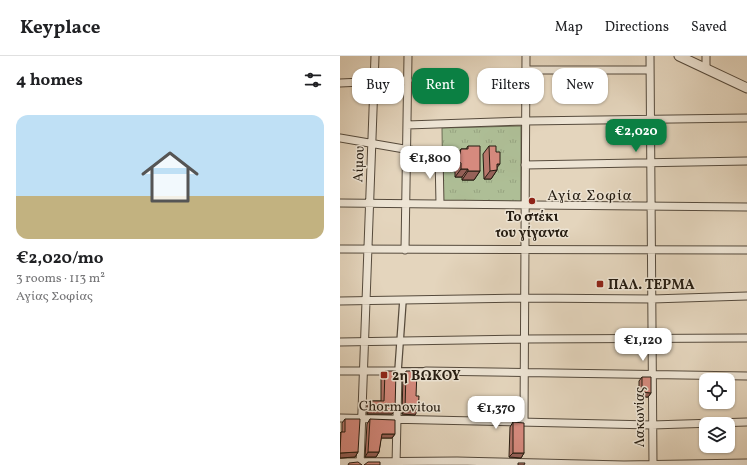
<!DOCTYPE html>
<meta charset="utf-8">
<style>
:root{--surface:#fff;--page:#f2f2f2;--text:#202124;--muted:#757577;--line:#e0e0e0;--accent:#0b8043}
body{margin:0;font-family:Vollkorn,serif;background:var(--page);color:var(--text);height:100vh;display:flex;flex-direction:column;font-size:15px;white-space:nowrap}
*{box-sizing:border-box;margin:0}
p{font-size:13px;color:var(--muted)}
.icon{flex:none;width:22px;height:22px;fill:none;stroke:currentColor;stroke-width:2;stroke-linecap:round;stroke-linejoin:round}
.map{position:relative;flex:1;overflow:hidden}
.panel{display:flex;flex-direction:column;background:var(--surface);width:340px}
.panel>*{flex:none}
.hud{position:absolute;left:12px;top:12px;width:335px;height:36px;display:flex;gap:8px}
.fabs{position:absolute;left:359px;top:317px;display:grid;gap:8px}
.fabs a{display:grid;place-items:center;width:36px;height:36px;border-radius:8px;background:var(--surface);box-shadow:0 1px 3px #0004;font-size:20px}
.price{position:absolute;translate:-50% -34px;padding:0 9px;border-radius:8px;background:#fff;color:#222;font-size:13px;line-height:26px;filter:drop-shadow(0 1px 2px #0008)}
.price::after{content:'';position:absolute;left:50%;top:24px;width:12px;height:9px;margin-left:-6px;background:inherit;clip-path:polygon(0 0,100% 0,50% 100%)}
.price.selected{background:var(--accent);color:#fff}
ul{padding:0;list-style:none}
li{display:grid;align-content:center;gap:8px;height:212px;padding:0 16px}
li+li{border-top:1px solid var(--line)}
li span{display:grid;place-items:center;height:124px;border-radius:12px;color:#555}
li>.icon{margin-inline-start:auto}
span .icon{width:72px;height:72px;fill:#fffc;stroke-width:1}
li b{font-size:17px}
h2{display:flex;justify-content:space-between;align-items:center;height:48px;padding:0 16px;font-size:17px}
.chip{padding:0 14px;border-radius:12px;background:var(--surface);box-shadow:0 1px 3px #0004;font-size:14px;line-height:36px}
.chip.selected{background:var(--accent);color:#fff}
header{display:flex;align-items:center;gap:24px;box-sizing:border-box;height:56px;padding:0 20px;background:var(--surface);border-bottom:1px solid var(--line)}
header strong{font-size:19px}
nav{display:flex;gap:22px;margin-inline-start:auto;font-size:14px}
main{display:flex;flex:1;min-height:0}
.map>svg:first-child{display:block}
</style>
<header>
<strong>Keyplace</strong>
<nav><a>Map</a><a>Directions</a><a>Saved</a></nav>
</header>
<main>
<section class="panel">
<h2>4 homes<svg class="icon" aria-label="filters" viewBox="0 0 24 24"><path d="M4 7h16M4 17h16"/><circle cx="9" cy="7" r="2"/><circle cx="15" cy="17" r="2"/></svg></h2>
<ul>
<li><span style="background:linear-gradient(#bfe0f5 65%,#c2b280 0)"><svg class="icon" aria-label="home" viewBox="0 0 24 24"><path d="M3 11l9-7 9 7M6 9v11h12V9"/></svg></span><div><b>€2,020/mo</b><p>3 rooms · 113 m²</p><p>Αγίας Σοφίας</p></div></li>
</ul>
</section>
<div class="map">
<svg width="407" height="409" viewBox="0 0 407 409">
<defs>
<pattern id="park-tufts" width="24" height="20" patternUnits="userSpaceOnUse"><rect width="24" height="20" fill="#aebe96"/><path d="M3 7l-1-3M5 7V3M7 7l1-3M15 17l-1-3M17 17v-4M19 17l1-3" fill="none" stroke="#96a380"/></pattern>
</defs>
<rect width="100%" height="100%" fill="#e4d5bd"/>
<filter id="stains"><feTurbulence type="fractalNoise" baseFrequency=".005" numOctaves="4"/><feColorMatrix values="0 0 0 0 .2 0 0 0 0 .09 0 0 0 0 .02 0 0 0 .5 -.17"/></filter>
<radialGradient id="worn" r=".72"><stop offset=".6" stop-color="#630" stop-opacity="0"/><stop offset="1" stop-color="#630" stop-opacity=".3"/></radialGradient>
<path fill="url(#park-tufts)" stroke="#6a6d54" d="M 181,70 L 181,147 L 103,146 L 102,72 Z"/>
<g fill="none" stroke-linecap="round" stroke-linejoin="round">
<g stroke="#554a3c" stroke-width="8">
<path id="pedestrian" d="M 63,244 L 58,315 L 86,315"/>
</g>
<g stroke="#554a3c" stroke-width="9">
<path id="minor" d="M 310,0 L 313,409
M 366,13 L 366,0
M 186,14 L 310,14
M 0,27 L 68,24
M 67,69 L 186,65 L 407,62
M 0,82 L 99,99 L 100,148
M 185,109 L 407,105
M 0,147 L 407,151
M 0,193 L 407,194
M 65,194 L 68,0
M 0,245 L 185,242 L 312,243 L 407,240
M 0,286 L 184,283 L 407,282
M 0,315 L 58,315 L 56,409
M 86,315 L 407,320
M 0,362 L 312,369 L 407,366
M 184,366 L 186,0
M 0,406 L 117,405 L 284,409 L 407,407
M 20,409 L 35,0"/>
</g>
<g stroke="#554a3c" stroke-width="11">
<path id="tertiary" d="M 339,0 L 407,32"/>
</g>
<use href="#pedestrian" stroke="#ede4d4" stroke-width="5.5"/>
<use href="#minor" stroke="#ede4d4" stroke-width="7"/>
<use href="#tertiary" stroke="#ede4d4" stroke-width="9"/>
</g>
<path fill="#b8776c" stroke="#251c11" d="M 128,90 L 140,115 L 134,124 L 122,124 L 122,121 L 115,121 L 115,116 L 112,114 L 114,102 L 121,93 L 126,93 Z
M 149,90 L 157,112 L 157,114 L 151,123 L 144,123 L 143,98 Z
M 45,315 L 55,354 L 52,358 L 27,358 L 27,349 L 30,345 L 41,345 L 41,320 Z
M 66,315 L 75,359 L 62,358 L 63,319 Z
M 302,321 L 311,337 L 308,341 L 299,341 L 299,325 Z
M 5,363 L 18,396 L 15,401 L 0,402 L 0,377 L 1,376 L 2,376 L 2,367 Z
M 30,363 L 55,378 L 52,382 L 41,382 L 39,396 L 36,401 L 25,401 L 27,368 Z
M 173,366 L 184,397 L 181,402 L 169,401 L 170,371 Z"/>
<path fill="#966158" stroke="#251c11" d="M 157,108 L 160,108 L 155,114 L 157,114 L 151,123 L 144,123 L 150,115 Z
M 121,113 L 128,113 L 122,121 L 115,121 Z
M 128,115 L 140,115 L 134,124 L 122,124 Z
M 302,336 L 311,337 L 308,341 L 299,341 Z
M 30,353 L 55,354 L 52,358 L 27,358 Z
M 65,354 L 78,354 L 75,359 L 62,358 Z
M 42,378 L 55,378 L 52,382 L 38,382 Z
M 18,396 L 15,401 L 0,402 L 0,397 Z
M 28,396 L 39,396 L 36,401 L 25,401 Z
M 173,397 L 184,397 L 181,402 L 169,401 Z"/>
<path fill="#d68a7e" stroke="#251c11" d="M 128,90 L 140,90 L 140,115 L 128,115 L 128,113 L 121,113 L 121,107 L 118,105 L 121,93 L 128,93 Z
M 149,90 L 156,90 L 156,96 L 160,96 L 160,108 L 157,108 L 157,114 L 150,115 Z
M 45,315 L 56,315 L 55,354 L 30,353 L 30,345 L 44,345 Z
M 66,315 L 77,315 L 76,340 L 79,340 L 78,354 L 65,354 Z
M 302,321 L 311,321 L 311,337 L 302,336 Z
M 5,363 L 20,363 L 18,396 L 0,397 L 1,376 L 5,376 Z
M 30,363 L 55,364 L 55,378 L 42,378 L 39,396 L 28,396 Z
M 173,366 L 184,367 L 184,397 L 173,397 Z
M 18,406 L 22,409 L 8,409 L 9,407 Z
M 28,406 L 40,406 L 40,409 L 24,409 Z
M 178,407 L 185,407 L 184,409 L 178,409 Z"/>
<g fill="#8f2418" stroke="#ede4d4" stroke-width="1.5">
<circle cx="192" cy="145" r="4"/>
<rect x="256" y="224" width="8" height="8" rx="2"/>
<rect x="40" y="315" width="8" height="8" rx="2"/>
</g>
<g text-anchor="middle" stroke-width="3" stroke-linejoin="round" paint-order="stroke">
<g font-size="14" fill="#251c11" stroke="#ede4d4">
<text transform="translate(18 108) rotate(-88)" y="5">Αίμου</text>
<text transform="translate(60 350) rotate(1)" y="5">Chormovitou</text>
<text transform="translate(299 361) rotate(-90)" y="5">Λακωνίας</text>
</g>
<g font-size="14" font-weight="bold" fill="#251c11" stroke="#ede4d4" text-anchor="start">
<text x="192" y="165" text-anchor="middle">Το στέκι<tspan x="192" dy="16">του γίγαντα</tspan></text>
<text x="268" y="233">ΠΑΛ. ΤΕΡΜΑ</text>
<text x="52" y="324">2η ΒΩΚΟΥ</text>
</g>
<g font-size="15" letter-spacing="1" fill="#251c11" stroke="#ede4d4">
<text x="250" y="144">Αγία Σοφία</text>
</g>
</g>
<rect width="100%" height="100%" filter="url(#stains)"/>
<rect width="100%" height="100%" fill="url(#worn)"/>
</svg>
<div class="fabs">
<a><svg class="icon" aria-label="locate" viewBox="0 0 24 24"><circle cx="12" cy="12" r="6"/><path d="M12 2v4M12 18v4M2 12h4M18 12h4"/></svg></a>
<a><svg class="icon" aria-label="layers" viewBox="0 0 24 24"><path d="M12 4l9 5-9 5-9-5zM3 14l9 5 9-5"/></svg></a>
</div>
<b class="price selected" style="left:296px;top:97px">€2,020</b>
<b class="price" style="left:90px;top:124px">€1,800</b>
<b class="price" style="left:303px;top:306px">€1,120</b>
<b class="price" style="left:156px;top:374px">€1,370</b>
<div class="hud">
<a class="chip">Buy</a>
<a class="chip selected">Rent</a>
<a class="chip">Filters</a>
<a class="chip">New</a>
</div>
</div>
</main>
